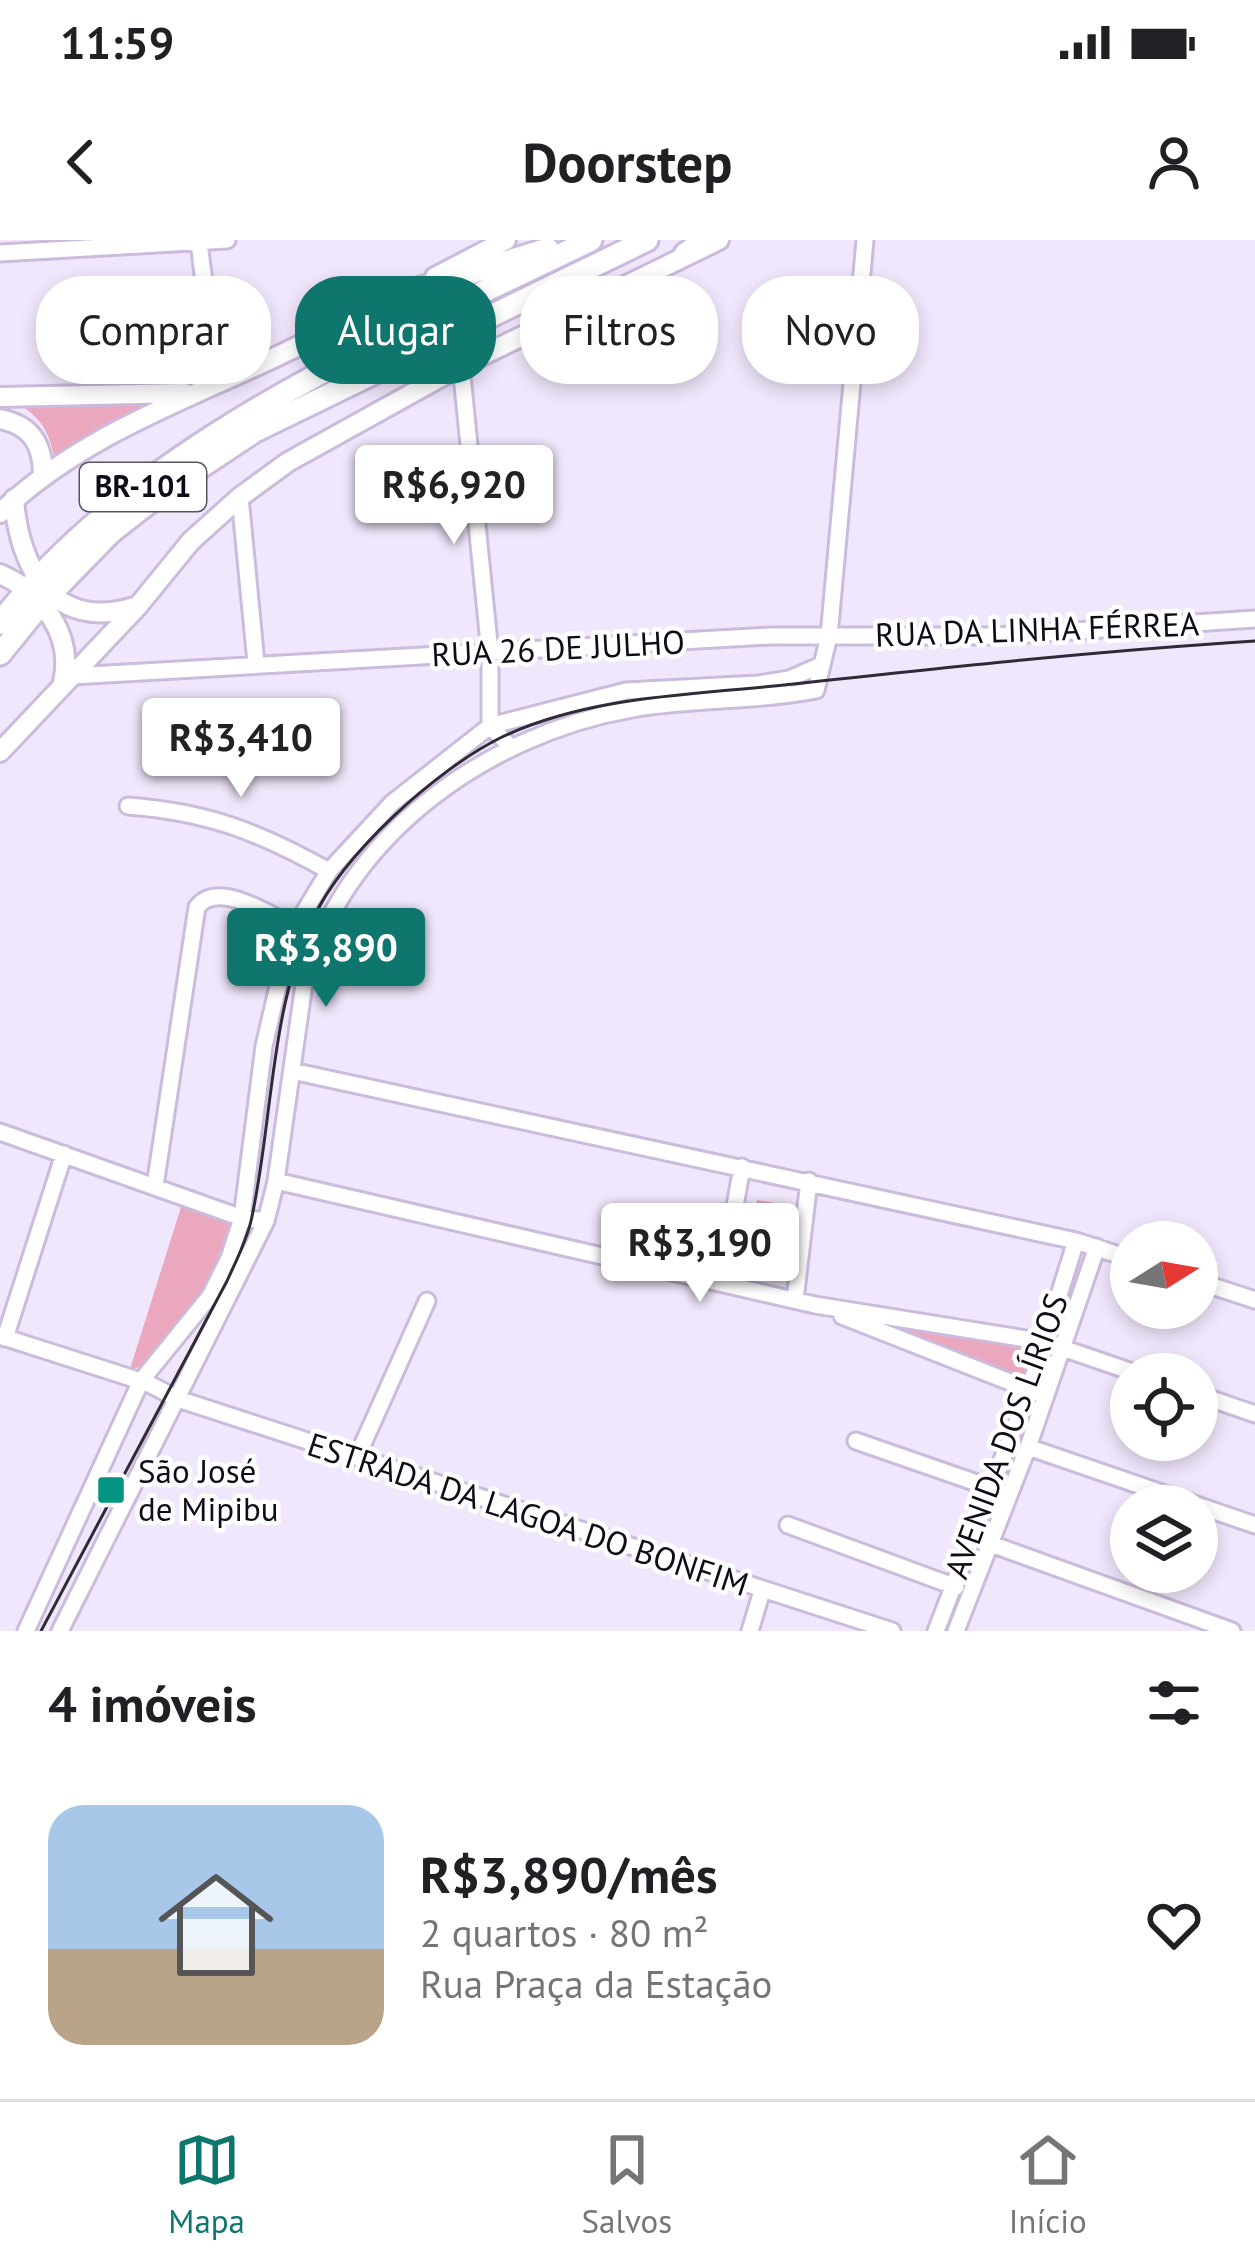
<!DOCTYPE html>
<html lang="pt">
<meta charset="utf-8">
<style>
:root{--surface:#fff;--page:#f6f6f6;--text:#202124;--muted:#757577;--line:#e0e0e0;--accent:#0f766e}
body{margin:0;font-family:"PT Sans",sans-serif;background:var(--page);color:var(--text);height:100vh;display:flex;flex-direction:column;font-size:45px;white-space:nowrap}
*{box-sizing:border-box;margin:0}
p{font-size:39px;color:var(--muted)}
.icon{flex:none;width:66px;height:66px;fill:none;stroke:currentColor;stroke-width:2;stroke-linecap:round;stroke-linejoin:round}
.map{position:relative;height:1391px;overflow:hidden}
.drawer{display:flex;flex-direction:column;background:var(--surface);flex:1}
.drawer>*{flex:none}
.top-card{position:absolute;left:36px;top:36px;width:1185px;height:108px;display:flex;gap:24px}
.needle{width:78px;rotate:79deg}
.controls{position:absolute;left:1110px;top:981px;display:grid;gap:24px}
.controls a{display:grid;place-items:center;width:108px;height:108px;border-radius:50%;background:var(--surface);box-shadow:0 6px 18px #0003;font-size:60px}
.price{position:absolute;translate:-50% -102px;padding:0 27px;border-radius:12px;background:#fff;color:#222;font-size:39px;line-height:78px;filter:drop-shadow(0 3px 6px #0008)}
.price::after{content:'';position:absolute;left:50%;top:72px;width:36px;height:27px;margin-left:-18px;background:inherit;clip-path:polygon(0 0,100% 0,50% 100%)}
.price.selected{background:var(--accent);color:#fff}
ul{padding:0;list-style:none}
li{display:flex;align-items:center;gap:36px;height:300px;padding:0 48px}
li+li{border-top:3px solid var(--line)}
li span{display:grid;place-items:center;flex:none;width:336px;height:240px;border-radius:36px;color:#555}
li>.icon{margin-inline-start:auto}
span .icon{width:144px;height:144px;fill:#fffc;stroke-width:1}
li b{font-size:51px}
h2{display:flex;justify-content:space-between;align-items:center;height:144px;padding:0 48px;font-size:51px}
.tag{padding:0 42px;border-radius:48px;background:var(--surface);box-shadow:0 6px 18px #0003;font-size:42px;line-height:108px}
.tag.selected{background:var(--accent);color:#fff}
.status{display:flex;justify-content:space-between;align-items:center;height:84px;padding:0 60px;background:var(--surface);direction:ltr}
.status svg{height:33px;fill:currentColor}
header{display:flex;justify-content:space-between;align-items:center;height:156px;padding:0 48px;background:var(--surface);font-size:54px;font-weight:700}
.dock{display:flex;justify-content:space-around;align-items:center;height:168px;border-top:3px solid var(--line);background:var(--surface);font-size:33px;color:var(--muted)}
.dock a{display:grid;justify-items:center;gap:6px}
.dock .selected{color:var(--accent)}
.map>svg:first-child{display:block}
</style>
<div class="status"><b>11:59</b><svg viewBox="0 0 49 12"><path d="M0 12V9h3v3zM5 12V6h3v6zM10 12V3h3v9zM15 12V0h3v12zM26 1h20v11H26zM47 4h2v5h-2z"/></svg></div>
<header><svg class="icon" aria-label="back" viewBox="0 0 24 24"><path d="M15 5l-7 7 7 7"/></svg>Doorstep<svg class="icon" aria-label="person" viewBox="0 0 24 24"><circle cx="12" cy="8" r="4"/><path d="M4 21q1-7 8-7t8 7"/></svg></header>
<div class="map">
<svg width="1255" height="1391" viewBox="0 0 1255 1391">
<rect width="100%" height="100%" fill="#f1e7fc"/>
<path fill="#eba7bd" d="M 31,160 L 157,160 L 55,220 C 50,196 44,181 23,167 Z
M 757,960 L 799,967 L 788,1036 L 746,1029 Z
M 182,964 L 232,981 L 201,1060 L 145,1126 L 130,1129 Z
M 856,1077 L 1033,1109 L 1023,1140 Z"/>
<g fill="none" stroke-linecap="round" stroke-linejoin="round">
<g stroke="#cbbbdd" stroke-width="21">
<path id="minor" d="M 199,3 L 217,144
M 0,13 L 227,0
M 461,126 L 490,413 L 490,486 L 510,506
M 240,257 L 256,423
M 72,436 L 770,396 L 997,396 L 1255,379
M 128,566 C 208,572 259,592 329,631
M 292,831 L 1076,1001 L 1131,1019
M 0,892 L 242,978 L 266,981
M 276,941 L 815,1065 L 1045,1102 L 1138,1134
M 155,946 L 197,667 C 219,639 270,676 296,687
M 1197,1041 L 1255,1060
M 721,1043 L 742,927
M 795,1060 L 809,941
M 842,1076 L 1038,1153
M 0,1096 L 147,1143 L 178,1159 L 892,1391
M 5,1098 L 64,914
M 1197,1154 L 1255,1174
M 856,1201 L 1000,1251
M 1028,1207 L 1255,1285
M 357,1217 L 427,1061
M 788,1285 L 956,1347
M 991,1304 L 1232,1391
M 26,1391 L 141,1141 L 210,1056 L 229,1018 L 242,978 L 264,806 L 278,746 L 292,692 L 329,631 L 392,563 L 490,486 L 626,451 L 758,444 L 789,439 L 821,425
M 60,1391 L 266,981 L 276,941 L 304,744 C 342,597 487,494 632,469 C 693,458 756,462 816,450 L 829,396 L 865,0
M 750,1391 L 762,1351
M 936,1391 L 1029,1150 L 1076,1001
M 956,1391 L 1028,1207 L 1097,1007"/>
</g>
<g stroke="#cbbbdd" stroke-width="24">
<path id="major" d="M 435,37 L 506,0
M 0,157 L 185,153
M 0,179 C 31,185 43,204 43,235
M 14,259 C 19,328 54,392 134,367
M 0,273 C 73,203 164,168 254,127 C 307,103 359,76 411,49
M 0,334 C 43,353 74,396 63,442
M 0,512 L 138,366 L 191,301 L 240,257 L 288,222 L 461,126 L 719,0"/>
</g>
<g stroke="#cbbbdd" stroke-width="27">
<path id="highway" d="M 685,14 L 705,0
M 402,54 L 548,9
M 0,383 C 140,200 389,99 591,0
M 0,414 L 40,365 L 111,292 L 160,254 L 255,191 L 647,0"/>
</g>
<use href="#minor" stroke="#fff" stroke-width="15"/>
<use href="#major" stroke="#fff" stroke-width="18"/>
<use href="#highway" stroke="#fff" stroke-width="21"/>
<path stroke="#302a37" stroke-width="3" d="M 41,1391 L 227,1041 C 236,1021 246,1002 251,981 C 273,883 269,772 313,679 C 343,614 436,530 500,498 C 587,456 690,455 784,445 C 941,428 1097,411 1255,401"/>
</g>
<rect fill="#039482" stroke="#fff" stroke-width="4.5" x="96" y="1235" width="30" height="30" rx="6"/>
<g text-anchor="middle" stroke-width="9" stroke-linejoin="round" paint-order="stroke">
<rect fill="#fff" stroke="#58545d" stroke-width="3" x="80" y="223" width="126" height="48" rx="9"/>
<g font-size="30" font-weight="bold" fill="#110b17">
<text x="143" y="257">BR-101</text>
</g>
<g font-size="33" fill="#110b17" stroke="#fff">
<text transform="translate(1037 389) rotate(-2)" y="12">RUA DA LINHA FÉRREA</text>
<text transform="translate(558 408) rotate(-3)" y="12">RUA 26 DE JULHO</text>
<text transform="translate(1006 1196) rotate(-70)" y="12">AVENIDA DOS LÍRIOS</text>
<text transform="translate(528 1274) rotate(18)" y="12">ESTRADA DA LAGOA DO BONFIM</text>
</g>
<g font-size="33" fill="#110b17" stroke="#fff" text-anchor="start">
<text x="138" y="1243">São José<tspan x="138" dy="38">de Mipibu</tspan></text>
</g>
</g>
</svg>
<div class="controls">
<a><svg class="needle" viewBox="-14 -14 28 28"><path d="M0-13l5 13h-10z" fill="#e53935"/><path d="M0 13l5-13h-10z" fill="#757577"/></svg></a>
<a><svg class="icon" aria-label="locate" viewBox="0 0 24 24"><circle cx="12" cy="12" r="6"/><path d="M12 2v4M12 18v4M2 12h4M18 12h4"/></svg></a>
<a><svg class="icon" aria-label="layers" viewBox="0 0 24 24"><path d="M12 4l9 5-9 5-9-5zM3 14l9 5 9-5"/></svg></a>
</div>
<b class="price" style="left:454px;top:307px">R$6,920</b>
<b class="price" style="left:241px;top:560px">R$3,410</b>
<b class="price selected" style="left:326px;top:770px">R$3,890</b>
<b class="price" style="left:700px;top:1065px">R$3,190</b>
<div class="top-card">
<a class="tag">Comprar</a>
<a class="tag selected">Alugar</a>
<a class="tag">Filtros</a>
<a class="tag">Novo</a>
</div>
</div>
<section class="drawer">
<h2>4 imóveis<svg class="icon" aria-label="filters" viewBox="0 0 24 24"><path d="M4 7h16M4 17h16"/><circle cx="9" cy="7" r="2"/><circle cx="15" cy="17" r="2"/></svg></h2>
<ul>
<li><span style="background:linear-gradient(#a9c7e8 60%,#b9a48a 0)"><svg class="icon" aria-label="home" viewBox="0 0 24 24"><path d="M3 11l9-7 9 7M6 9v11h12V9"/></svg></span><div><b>R$3,890/mês</b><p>2 quartos · 80 m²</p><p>Rua Praça da Estação</p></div><svg class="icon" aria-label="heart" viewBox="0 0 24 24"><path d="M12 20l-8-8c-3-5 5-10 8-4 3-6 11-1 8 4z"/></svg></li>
</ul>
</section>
<nav class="dock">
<a class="selected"><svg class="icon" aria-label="map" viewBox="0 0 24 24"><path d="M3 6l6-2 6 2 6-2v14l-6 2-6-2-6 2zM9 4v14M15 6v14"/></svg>Mapa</a>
<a><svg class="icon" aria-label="saved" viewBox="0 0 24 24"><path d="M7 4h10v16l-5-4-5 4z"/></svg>Salvos</a>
<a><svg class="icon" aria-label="home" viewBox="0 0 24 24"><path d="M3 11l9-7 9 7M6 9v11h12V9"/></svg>Início</a>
</nav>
